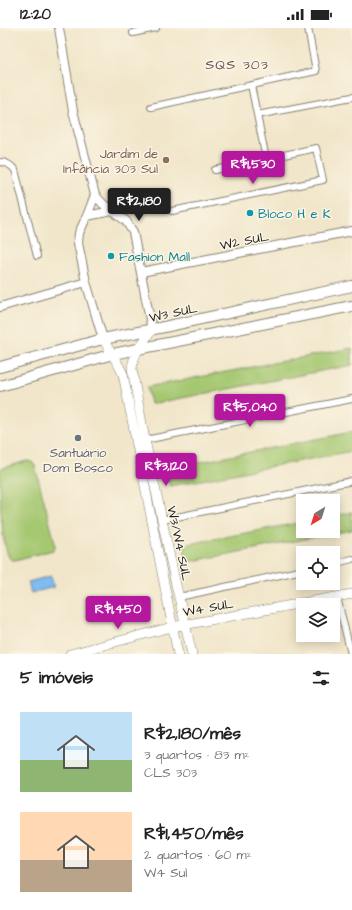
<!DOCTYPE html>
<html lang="pt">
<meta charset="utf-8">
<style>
:root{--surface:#fff;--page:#f2f2f2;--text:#222;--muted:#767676;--accent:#b5179e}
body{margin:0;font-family:"Architects Daughter",sans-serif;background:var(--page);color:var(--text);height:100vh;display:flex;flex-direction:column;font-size:15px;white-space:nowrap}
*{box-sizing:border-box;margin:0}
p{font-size:13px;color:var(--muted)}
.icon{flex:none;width:22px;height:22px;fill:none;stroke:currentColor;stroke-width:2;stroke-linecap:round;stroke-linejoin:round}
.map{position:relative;height:626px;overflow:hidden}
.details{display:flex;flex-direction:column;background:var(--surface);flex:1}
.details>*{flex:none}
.needle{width:26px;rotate:218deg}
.fabs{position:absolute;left:296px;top:466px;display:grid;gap:8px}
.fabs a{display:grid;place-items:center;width:44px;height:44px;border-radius:0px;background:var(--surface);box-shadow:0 2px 10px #0003;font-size:20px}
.price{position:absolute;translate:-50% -34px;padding:0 9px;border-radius:4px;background:var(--accent);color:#fff;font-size:13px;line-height:26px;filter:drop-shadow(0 1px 2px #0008)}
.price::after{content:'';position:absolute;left:50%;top:24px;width:12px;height:9px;margin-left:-6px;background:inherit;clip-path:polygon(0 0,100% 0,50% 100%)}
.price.selected{background:#222;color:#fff}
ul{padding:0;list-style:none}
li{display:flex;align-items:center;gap:12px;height:100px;padding:0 20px}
li span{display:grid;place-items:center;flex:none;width:112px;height:80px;border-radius:0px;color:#555}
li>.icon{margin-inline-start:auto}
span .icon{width:48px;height:48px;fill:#fffc;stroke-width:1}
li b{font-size:17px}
h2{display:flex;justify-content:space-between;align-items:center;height:48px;padding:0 20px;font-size:17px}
.status{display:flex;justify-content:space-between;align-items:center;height:28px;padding:0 20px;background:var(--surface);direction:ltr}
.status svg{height:11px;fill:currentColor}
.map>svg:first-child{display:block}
</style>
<div class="status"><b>12:20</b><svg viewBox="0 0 49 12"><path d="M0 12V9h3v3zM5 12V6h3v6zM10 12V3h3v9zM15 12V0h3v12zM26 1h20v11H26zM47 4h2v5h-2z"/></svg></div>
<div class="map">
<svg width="352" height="626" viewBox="0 0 352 626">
<rect width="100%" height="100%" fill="#fcf5e5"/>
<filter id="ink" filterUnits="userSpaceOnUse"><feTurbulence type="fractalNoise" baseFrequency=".025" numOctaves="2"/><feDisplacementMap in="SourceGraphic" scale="8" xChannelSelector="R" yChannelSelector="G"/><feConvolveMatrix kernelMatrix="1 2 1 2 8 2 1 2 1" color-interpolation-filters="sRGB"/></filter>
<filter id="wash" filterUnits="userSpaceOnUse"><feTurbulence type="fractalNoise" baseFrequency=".012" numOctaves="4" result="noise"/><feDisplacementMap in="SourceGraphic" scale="16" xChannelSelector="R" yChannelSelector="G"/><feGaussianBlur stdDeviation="0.9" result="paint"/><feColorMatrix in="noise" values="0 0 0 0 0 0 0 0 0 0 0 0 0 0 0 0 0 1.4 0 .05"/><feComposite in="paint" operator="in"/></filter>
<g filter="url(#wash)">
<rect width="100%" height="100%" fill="#f1e6ca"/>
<path fill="#a4c770" stroke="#607246" d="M 352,320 L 352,337 L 151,376 L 147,359 Z
M 352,404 L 352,423 L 170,458 L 165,441 Z
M 27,433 L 32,434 L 35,438 L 55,515 L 55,519 L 53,522 L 15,532 L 11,532 C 0,520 0,461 0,441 Z
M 352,484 L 352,502 L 187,534 L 183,517 L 303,494 L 303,503 L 333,503 L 333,488 Z"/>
<path fill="#7fbcf2" stroke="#4e6c87" d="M 51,548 L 54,559 L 31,565 L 28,554 Z"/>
</g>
<g filter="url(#ink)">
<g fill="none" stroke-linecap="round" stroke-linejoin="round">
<g stroke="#868173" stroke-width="8">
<path id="minor" d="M 133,5 L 156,0
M 251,57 L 266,131
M 151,79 L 316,43 L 308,0
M 257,87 L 352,69
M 0,134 C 7,134 11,137 15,142 L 37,228
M 172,183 L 323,152 L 316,120 L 215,142
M 145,412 L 352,371
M 162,492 L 352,453
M 333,536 L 352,531
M 179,569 L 303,542
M 337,569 L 351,626"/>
</g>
<g stroke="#868173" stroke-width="10">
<path id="tertiary" d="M 59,0 L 73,83 L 95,167 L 103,176 L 126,193 L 133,204 L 152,302
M 95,167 L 87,188 L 79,205 L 78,215 L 86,254 L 103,311
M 87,188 L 112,183
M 141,244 L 352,203
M 0,279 L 86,254"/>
</g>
<g stroke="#868173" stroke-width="10">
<path id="secondary" d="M 152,302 C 143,314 133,326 132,341 L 145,412 L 174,548 L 192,626
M 103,311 L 119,338 L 123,346 L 178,626
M 70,626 L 172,599 L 352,566"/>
</g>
<g stroke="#868173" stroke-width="12">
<path id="primary" d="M 0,339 L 103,311 L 164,299 L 352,258
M 0,358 L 113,326 L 352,278"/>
</g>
<use href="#minor" stroke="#fff" stroke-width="6"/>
<use href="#tertiary" stroke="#fff" stroke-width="8"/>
<use href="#secondary" stroke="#fff" stroke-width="9"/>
<use href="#primary" stroke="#fff" stroke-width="10"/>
</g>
</g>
<circle fill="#8d6e63" stroke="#fcf5e5" stroke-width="1.5" cx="166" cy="132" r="4"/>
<g fill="#0f9aa8" stroke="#fcf5e5" stroke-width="1.5">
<circle cx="250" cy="185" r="4"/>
<circle cx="111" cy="228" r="4"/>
</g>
<circle fill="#6b7280" stroke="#fcf5e5" stroke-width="1.5" cx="78" cy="410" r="4"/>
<g text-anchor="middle" stroke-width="3" stroke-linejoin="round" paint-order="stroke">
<g font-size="13" fill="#785e54" stroke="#fcf5e5" text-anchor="end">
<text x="158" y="130">Jardim de<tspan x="158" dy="15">Infância 303 Sul</tspan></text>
</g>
<g font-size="13" fill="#0d838f" stroke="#fcf5e5" text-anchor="start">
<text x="258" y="190">Bloco H e K</text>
<text x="119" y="233">Fashion Mall</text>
</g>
<g font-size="13" fill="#1c1c1c" stroke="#fcf5e5">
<text transform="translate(244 212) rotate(-11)" y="5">W2 SUL</text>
<text transform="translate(173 284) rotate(-12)" y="5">W3 SUL</text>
<text transform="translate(180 515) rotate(78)" y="5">W3/W4 SUL</text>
<text transform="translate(208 579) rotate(-10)" y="5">W4 SUL</text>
</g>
<g font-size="13" fill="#5b616d" stroke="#fcf5e5">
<text x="78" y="429">Santuário<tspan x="78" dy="15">Dom Bosco</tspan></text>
</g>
<g font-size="14" letter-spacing="1" fill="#654a53" stroke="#fcf5e5">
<text x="237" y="41">SQS 303</text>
</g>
</g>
</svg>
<div class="fabs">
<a><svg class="needle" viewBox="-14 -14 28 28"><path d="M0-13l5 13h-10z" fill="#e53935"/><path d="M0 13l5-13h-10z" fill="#767676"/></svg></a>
<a><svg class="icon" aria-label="locate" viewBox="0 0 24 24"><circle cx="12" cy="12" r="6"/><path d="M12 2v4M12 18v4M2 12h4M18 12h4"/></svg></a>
<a><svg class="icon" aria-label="layers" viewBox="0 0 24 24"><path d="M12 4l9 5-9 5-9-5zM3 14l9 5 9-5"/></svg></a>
</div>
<b class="price" style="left:253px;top:157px">R$1,530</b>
<b class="price selected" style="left:139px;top:194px">R$2,180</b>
<b class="price" style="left:250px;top:400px">R$5,040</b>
<b class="price" style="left:166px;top:459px">R$3,120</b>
<b class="price" style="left:118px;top:602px">R$1,450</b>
</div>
<section class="details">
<h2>5 imóveis<svg class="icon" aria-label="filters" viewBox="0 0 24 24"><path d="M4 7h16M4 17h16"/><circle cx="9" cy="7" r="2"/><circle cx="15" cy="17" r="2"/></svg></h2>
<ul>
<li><span style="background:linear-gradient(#bfe0f5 60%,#8fb573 0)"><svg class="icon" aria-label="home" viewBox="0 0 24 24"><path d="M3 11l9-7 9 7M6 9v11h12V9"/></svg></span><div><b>R$2,180/mês</b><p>3 quartos · 83 m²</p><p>CLS 303</p></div></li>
<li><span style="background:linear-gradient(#ffd9b3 60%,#b9a48a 0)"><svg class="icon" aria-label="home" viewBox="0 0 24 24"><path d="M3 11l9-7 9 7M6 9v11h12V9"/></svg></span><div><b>R$1,450/mês</b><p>2 quartos · 60 m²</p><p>W4 Sul</p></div></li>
</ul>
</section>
